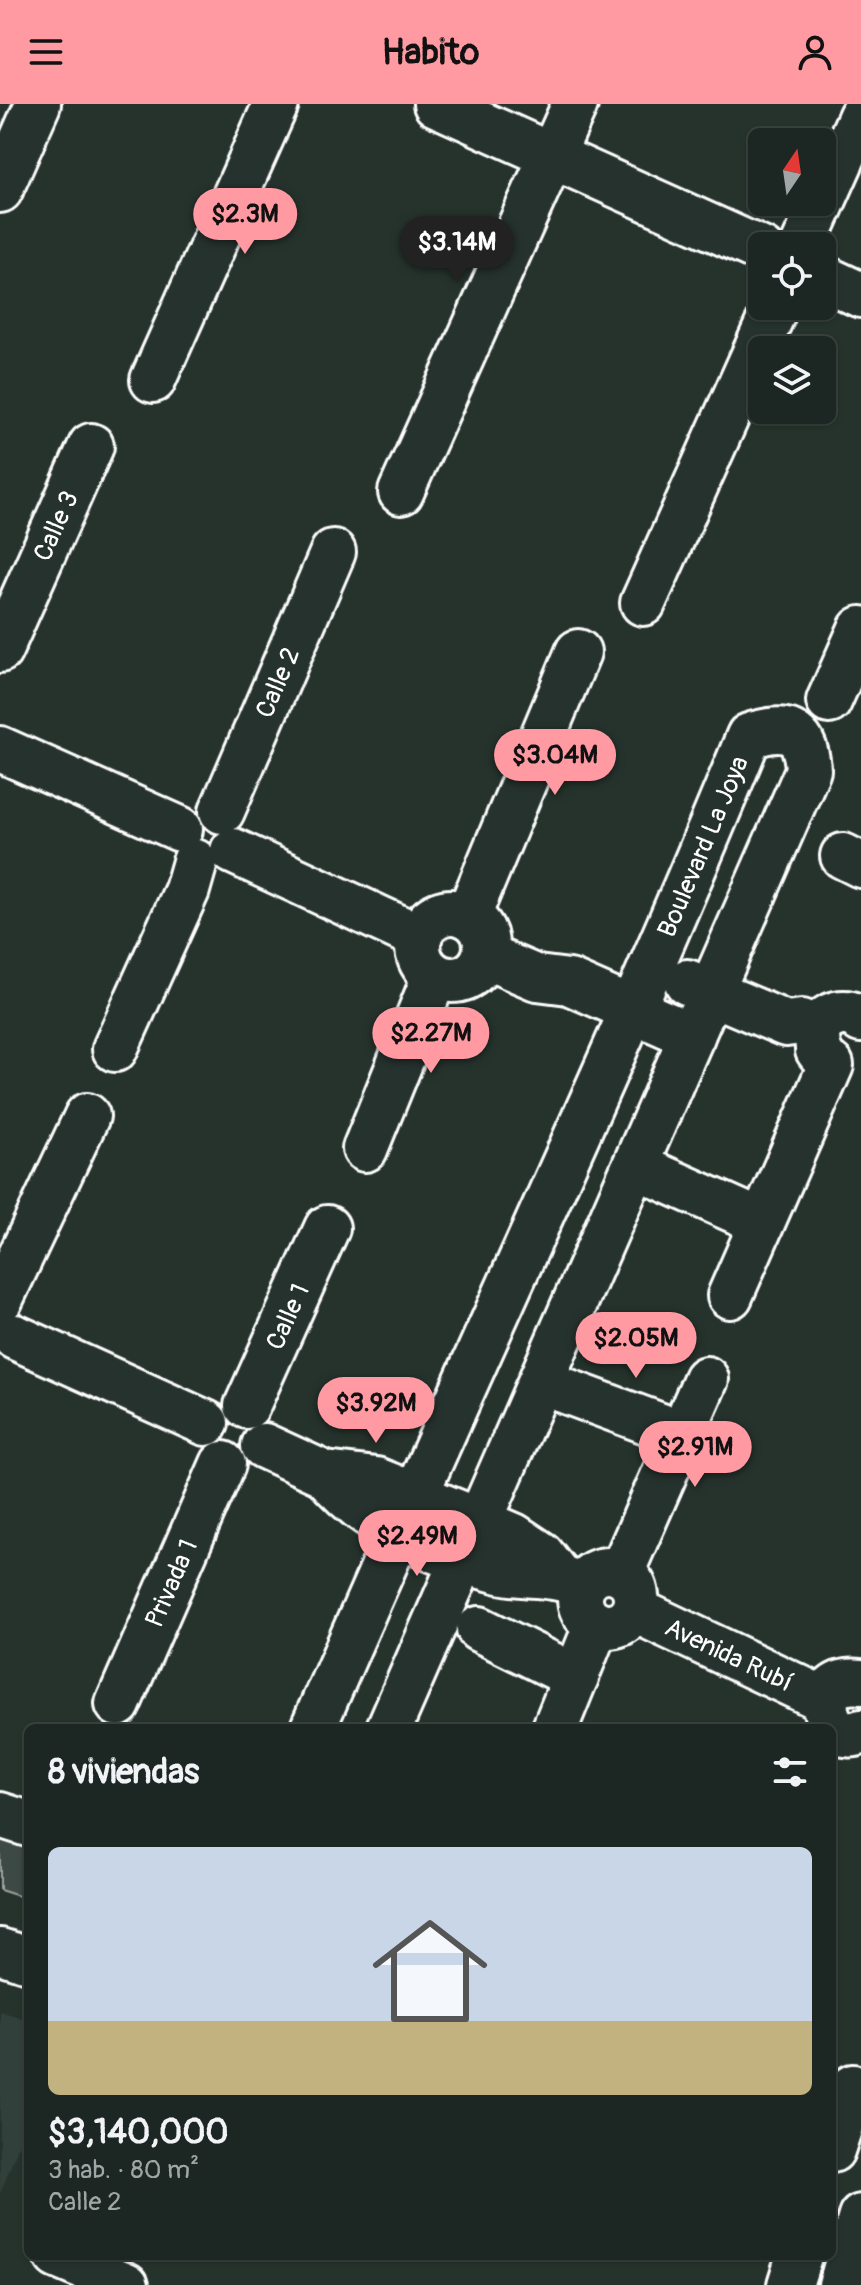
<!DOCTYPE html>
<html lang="es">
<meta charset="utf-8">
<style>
:root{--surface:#1c2622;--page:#252e2a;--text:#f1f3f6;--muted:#a0a5a5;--line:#3a4340;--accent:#ff9aa2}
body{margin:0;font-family:Pangolin,sans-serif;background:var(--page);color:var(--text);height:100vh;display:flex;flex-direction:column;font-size:30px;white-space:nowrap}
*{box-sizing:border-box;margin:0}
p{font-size:26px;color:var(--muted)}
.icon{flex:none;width:44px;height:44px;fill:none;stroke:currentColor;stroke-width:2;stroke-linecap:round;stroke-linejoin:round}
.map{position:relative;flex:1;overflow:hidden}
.side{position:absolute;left:24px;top:1620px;width:812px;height:536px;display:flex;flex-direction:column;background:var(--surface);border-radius:12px;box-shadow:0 2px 6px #0004,0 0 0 2px var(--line)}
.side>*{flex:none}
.needle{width:52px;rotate:13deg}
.tools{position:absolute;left:748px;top:24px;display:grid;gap:16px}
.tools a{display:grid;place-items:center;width:88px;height:88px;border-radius:12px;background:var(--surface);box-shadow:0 2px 6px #0004,0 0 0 2px var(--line);font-size:40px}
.price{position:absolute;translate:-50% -68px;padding:0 18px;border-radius:28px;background:var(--accent);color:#111;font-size:26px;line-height:52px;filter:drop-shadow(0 2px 4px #0008)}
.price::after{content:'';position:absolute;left:50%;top:48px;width:24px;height:18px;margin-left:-12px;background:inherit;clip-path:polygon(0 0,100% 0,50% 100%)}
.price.active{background:#222;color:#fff}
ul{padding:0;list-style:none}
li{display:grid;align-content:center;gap:16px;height:424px;padding:0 24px}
li span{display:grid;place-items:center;height:248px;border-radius:12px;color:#555}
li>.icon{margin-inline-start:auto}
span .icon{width:144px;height:144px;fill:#fffc;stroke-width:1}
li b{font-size:34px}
h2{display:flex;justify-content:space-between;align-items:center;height:96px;padding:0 24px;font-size:34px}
header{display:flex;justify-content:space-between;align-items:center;height:104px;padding:0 24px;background:var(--accent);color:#111;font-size:36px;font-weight:700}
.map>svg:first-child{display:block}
</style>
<header><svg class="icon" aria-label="menu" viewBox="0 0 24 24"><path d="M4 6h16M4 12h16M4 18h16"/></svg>Habito<svg class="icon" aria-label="person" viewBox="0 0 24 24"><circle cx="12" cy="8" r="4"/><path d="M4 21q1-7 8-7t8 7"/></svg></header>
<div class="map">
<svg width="861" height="2181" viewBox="0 0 861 2181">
<rect width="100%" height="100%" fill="#26332d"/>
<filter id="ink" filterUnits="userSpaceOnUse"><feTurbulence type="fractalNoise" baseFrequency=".0125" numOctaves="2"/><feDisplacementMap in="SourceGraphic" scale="16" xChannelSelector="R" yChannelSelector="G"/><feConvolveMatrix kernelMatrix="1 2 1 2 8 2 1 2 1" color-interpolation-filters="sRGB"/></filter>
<g filter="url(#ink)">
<path fill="#333f3a" d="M 0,1907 L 28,1916 L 28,2017 L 0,2090 Z"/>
<path fill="#3e4944" stroke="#9ea4a2" stroke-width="2" d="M 0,1735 L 28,1745 L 28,1795 L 0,1786 Z"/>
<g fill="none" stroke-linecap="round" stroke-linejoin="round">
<g stroke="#fff" stroke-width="50">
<g id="minor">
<path d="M 436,0 L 762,146"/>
<path d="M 0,86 L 38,0"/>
<path d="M 803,142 L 861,12"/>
<path d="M 822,173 L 861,191"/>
<path d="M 153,276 L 276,0"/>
<path d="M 401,388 L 575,0"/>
<path d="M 643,499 L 776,202"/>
<path id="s1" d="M 0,546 L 91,342"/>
<path d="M 829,597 L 861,525"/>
<path d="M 0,645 L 180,725"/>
<path id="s2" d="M 222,707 L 333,448"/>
<path d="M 233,747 L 419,833"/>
<path d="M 843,752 L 861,761"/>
<circle cx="452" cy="842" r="34"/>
<path d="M 468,812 L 578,548"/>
<path d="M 485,852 L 537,874 L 569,878 L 692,932"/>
<path d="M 687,878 L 786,920 L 802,918 L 818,926"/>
<path d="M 115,945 L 187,786 L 195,758"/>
<path d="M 821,950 L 818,946 C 818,940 816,931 818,926 C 824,909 849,903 861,916"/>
<path d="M 365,1045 L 435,872"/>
<path d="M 658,1072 L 761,1118"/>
<path d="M 730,1192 L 831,961"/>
<path d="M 0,1196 L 87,1012"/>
<path d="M 15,1233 L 206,1319"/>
<path d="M 566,1287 L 682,1330"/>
<path id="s3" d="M 247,1302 L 327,1124"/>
<path d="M 264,1342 L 325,1370 L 376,1376 L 479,1417 L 514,1432 L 541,1450 L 558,1472"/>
<path d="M 325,1370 C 369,1422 434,1451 500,1467 C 524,1473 550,1468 572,1478"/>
<circle cx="608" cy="1494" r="28"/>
<path d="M 621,1469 L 706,1275"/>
<path id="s4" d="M 635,1506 L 825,1596"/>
<path d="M 479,1525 L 576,1573"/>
<path d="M 861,1578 C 804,1571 825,1645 861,1628"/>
<path id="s5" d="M 118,1600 L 223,1360"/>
<path id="s6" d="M 313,1624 C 456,1292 612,966 749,632 C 785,620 806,624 808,666 L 389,1624"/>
<path d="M 555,1624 L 597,1520"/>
<path d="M 0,1711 L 28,1720"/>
<path d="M 0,1847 L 28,1856"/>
<path d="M 832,2046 L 853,1983"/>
<path d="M 57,2152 L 126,2181"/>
<path d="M 790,2181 L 799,2152"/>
<path d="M 841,2181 L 861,2113"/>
</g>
</g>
<use href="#minor" stroke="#26332d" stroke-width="44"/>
</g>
</g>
<g text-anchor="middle" stroke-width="8" stroke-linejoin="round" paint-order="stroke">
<g font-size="26" fill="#fff" stroke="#26332d">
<text dy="9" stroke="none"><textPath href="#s1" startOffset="136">Calle 3</textPath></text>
<text dy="9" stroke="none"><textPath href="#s2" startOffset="140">Calle 2</textPath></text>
<text dy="9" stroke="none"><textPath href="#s6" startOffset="964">Boulevard La Joya</textPath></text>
<text dy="9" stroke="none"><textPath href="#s3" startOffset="98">Calle 1</textPath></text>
<text dy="9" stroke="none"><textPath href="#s5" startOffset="132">Privada 1</textPath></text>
<text dy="9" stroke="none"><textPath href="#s4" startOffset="104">Avenida Rubí</textPath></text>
</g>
</g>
</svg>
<div class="tools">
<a><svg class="needle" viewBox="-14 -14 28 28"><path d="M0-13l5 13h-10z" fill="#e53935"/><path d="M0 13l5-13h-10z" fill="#a0a5a5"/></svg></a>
<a><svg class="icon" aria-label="locate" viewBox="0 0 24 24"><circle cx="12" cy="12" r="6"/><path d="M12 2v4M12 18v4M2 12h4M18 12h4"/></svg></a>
<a><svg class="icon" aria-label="layers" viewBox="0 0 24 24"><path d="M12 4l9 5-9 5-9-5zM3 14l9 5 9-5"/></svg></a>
</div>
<b class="price" style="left:245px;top:152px">$2.3M</b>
<b class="price active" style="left:457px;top:180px">$3.14M</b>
<b class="price" style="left:555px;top:693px">$3.04M</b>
<b class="price" style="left:431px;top:971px">$2.27M</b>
<b class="price" style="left:636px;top:1276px">$2.05M</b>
<b class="price" style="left:376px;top:1341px">$3.92M</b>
<b class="price" style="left:695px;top:1385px">$2.91M</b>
<b class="price" style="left:417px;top:1474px">$2.49M</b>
<section class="side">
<h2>8 viviendas<svg class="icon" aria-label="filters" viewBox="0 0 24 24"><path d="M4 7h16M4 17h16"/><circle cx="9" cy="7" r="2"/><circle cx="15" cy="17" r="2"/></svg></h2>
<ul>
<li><span style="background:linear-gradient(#c9d6e8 70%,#c2b280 0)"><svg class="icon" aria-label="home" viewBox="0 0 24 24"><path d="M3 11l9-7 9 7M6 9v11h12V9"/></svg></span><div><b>$3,140,000</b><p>3 hab. · 80 m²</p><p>Calle 2</p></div></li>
</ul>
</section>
</div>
